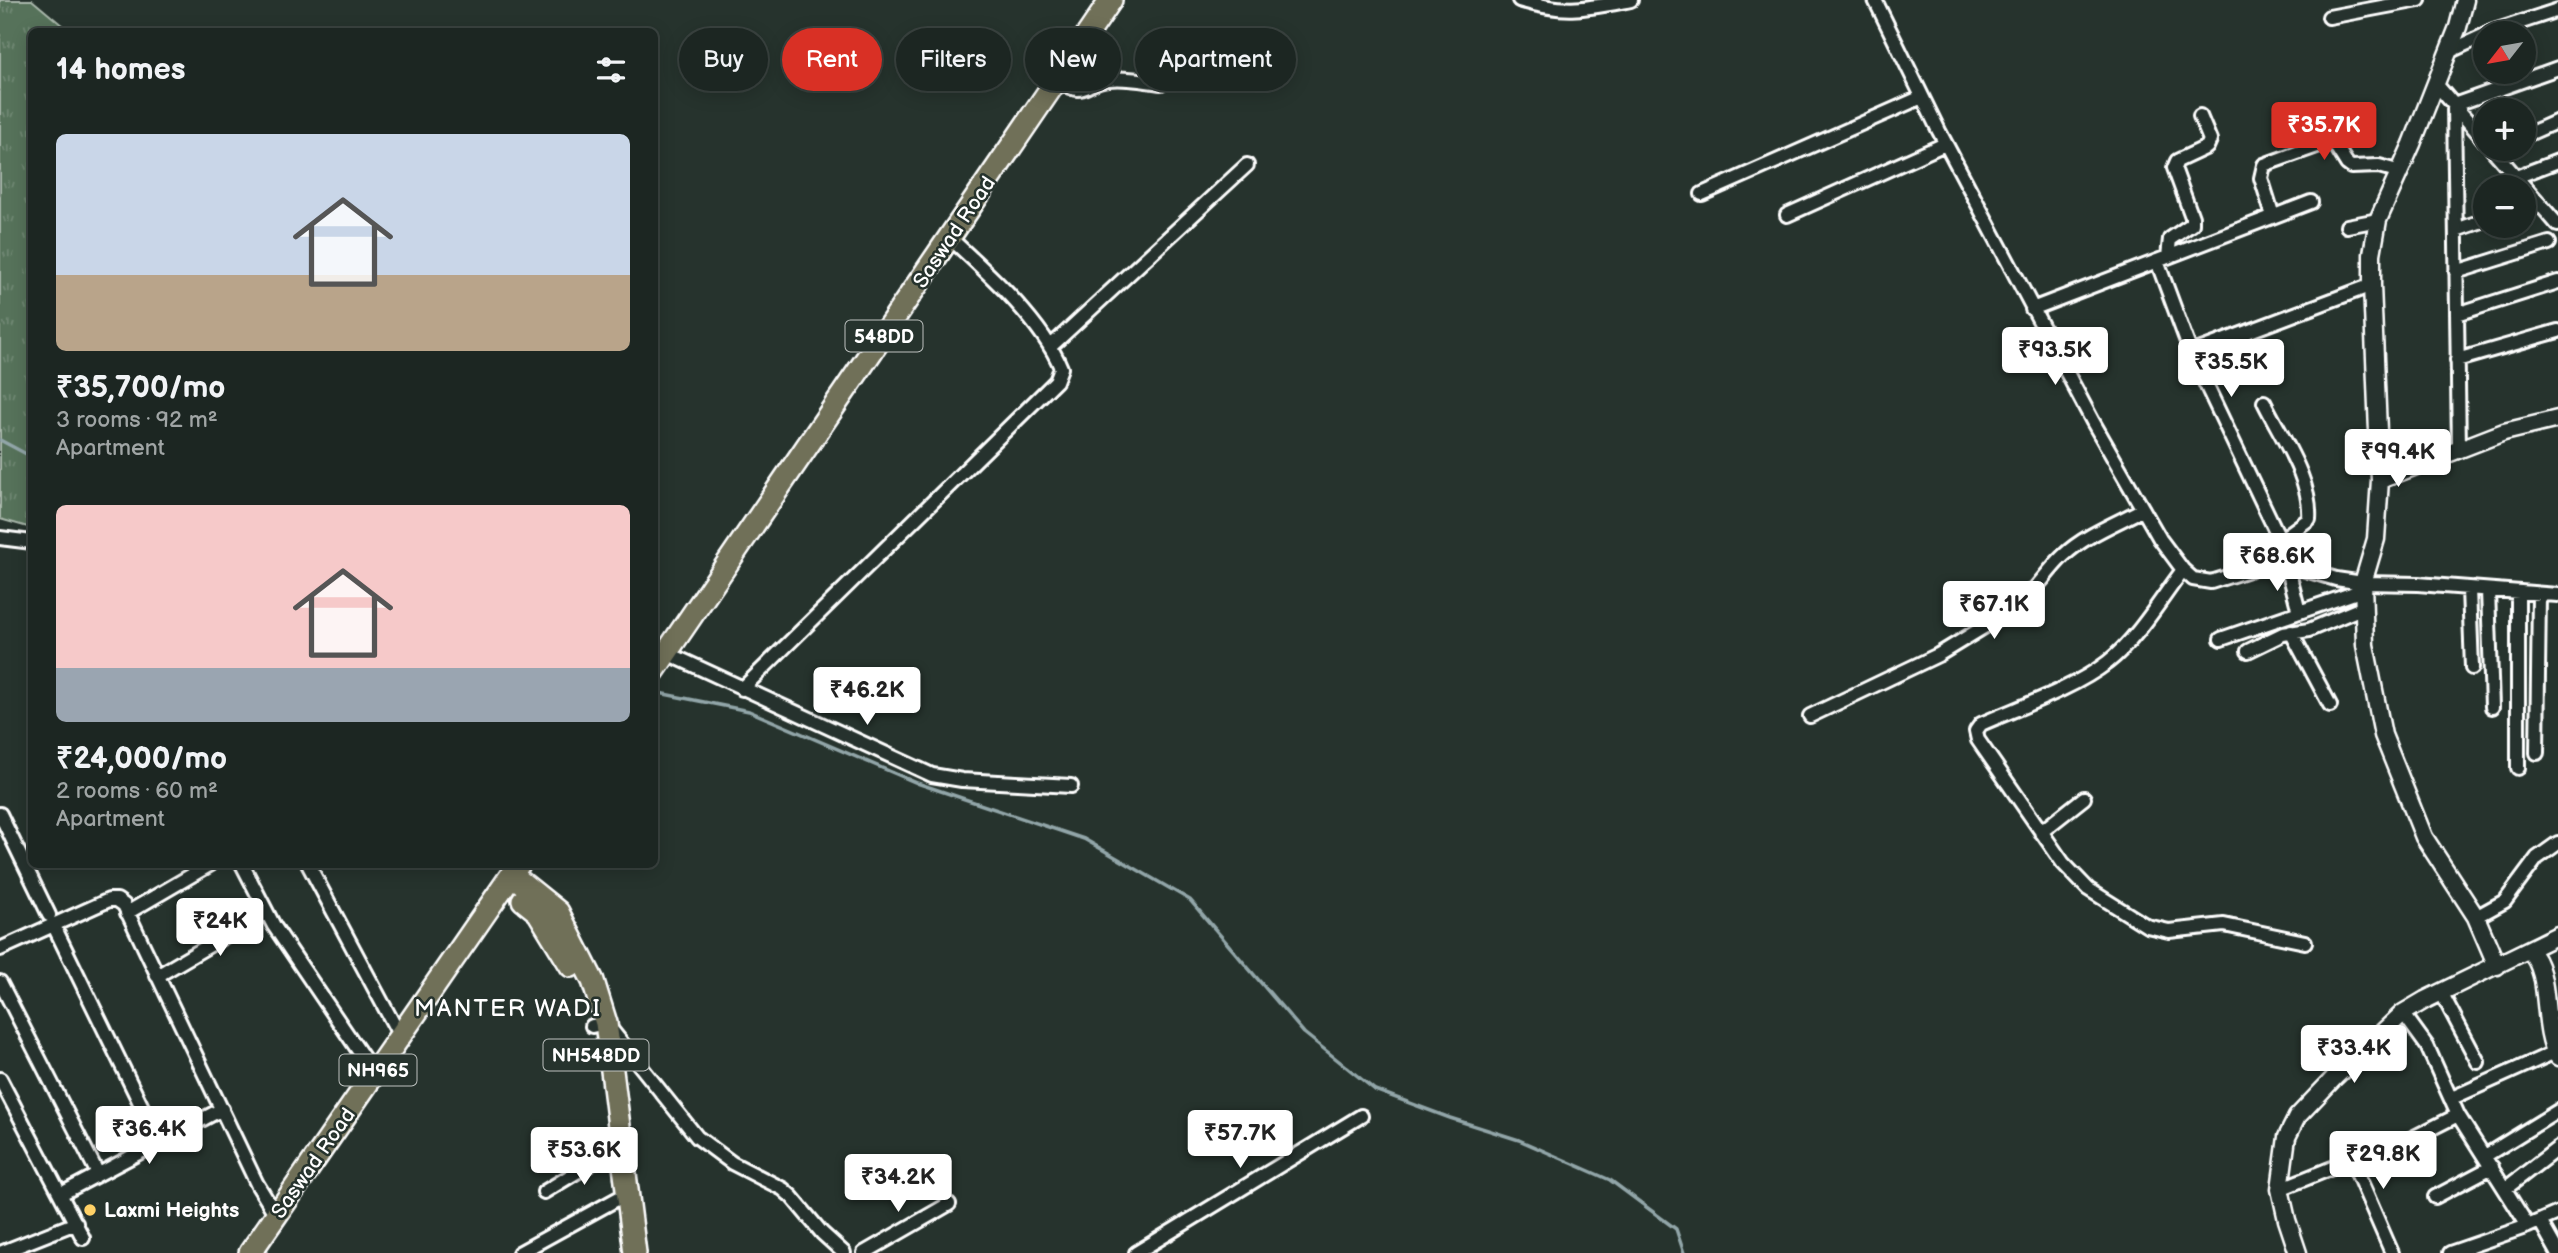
<!DOCTYPE html>
<meta charset="utf-8">
<style>
:root{--surface:#1c2622;--page:#29322f;--text:#f1f3f6;--muted:#a0a5a5;--line:#3a4340;--accent:#d93025}
body{margin:0;font-family:"Balsamiq Sans",sans-serif;background:var(--page);color:var(--text);height:100vh;display:flex;flex-direction:column;font-size:26px;white-space:nowrap}
*{box-sizing:border-box;margin:0}
p{font-size:23px;color:var(--muted)}
.icon{flex:none;width:38px;height:38px;fill:none;stroke:currentColor;stroke-width:2;stroke-linecap:round;stroke-linejoin:round}
.map{position:relative;flex:1;overflow:hidden}
.panel{position:absolute;left:28px;top:28px;width:630px;height:840px;display:flex;flex-direction:column;background:var(--surface);border-radius:10px;box-shadow:0 4px 18px #0003,0 0 0 2px var(--line)}
.panel>*{flex:none}
.hud{position:absolute;left:679px;top:28px;width:665px;height:63px;display:flex;gap:14px}
.needle{width:46px;rotate:239deg}
.controls{position:absolute;left:2473px;top:21px;display:grid;gap:14px}
.controls a{display:grid;place-items:center;width:63px;height:63px;border-radius:50%;background:var(--surface);box-shadow:0 4px 18px #0003,0 0 0 2px var(--line);font-size:35px}
.price{position:absolute;translate:-50% -60px;padding:0 16px;border-radius:7px;background:#fff;color:#222;font-size:23px;line-height:46px;filter:drop-shadow(0 2px 4px #0008)}
.price::after{content:'';position:absolute;left:50%;top:42px;width:21px;height:16px;margin-left:-10px;background:inherit;clip-path:polygon(0 0,100% 0,50% 100%)}
.price.current{background:var(--accent);color:#fff}
ul{padding:0;list-style:none}
li{display:grid;align-content:center;gap:14px;height:371px;padding:0 28px}
li span{display:grid;place-items:center;height:217px;border-radius:10px;color:#555}
li>.icon{margin-inline-start:auto}
span .icon{width:126px;height:126px;fill:#fffc;stroke-width:1}
li b{font-size:30px}
h2{display:flex;justify-content:space-between;align-items:center;height:84px;padding:0 28px;font-size:30px}
.chip{padding:0 24px;border-radius:32px;background:var(--surface);box-shadow:0 4px 18px #0003,0 0 0 2px var(--line);font-size:24px;line-height:63px}
.chip.current{background:var(--accent);color:#fff}
.map>svg:first-child{display:block}
</style>
<div class="map">
<svg width="2558" height="1253" viewBox="0 0 2558 1253">
<defs>
<pattern id="grass-tufts" width="24" height="20" patternUnits="userSpaceOnUse" patternTransform="scale(1.75)"><rect width="24" height="20" fill="#56725a"/><path d="M3 7l-1-3M5 7V3M7 7l1-3M15 17l-1-3M17 17v-4M19 17l1-3" fill="none" stroke="#6f8773"/></pattern>
</defs>
<rect width="100%" height="100%" fill="#26332d"/>
<filter id="ink" filterUnits="userSpaceOnUse"><feTurbulence type="fractalNoise" baseFrequency=".0143" numOctaves="2"/><feDisplacementMap in="SourceGraphic" scale="14" xChannelSelector="R" yChannelSelector="G"/><feConvolveMatrix kernelMatrix="1 2 1 2 8 2 1 2 1" color-interpolation-filters="sRGB"/></filter>
<g filter="url(#ink)">
<path fill="url(#grass-tufts)" stroke="#aab8ac" stroke-width="2" d="M 0,0 L 32,0 L 69,31 L 32,32 L 31,528 L 0,519 Z"/>
<g fill="none" stroke-linecap="round" stroke-linejoin="round">
<path stroke="#92a6a9" stroke-width="3.5" d="M 0,440 L 32,457
M 654,692 L 749,711 L 917,783 L 1084,839 L 1190,900 L 1304,1033 L 1375,1090 L 1450,1118 L 1519,1140 L 1610,1180 L 1676,1229 L 1684,1253"/>
<g stroke="#fff" stroke-width="18">
<path id="minor" d="M 1519,0 C 1566,14 1584,9 1631,0
M 1875,0 L 1939,131 L 2093,422 L 2160,539 L 2183,570 L 2193,579 L 2211,582 L 2264,565 L 2282,563 L 2336,579 L 2363,583 L 2418,584 L 2558,595
M 2329,17 L 2419,0
M 2488,33 L 2558,10
M 2448,52 L 2485,35
M 1057,80 C 1087,100 1083,81 1109,79 C 1126,77 1144,81 1161,83
M 2436,84 L 2485,141
M 2524,136 L 2558,121
M 2492,149 L 2558,225
M 2516,177 L 2558,161
M 1702,194 L 1922,97
M 1787,215 L 1945,144
M 2273,216 L 2261,178 L 2264,165 L 2272,162 L 2328,142 L 2334,143 L 2347,164 L 2351,167 L 2379,166 L 2401,172
M 2347,226 L 2378,220
M 2456,230 L 2485,220
M 2168,257 L 2170,239 L 2192,224 L 2192,217 L 2174,168 L 2177,161 L 2207,147 L 2210,140 L 2200,116
M 2157,261 L 2191,353 L 2283,546
M 2456,272 L 2549,243
M 2032,309 L 2311,202
M 2457,314 L 2558,282
M 1050,347 L 1247,165
M 2191,353 L 2372,285
M 2457,360 L 2558,331
M 2264,402 C 2281,437 2312,479 2309,519 L 2286,536 L 2282,551
M 2459,449 L 2454,105 L 2558,68
M 0,538 L 32,542
M 2287,565 L 2299,612
M 2183,570 C 2160,600 2138,638 2108,662 C 2073,689 2022,706 1981,724 L 1976,731 L 1978,740 L 2063,863 L 2088,889 L 2147,926 L 2169,931 L 2224,925 L 2305,942
M 2469,589 L 2472,668
M 2488,590 L 2492,707
M 2291,632 L 2330,705
M 2221,639 L 2363,590
M 2248,651 L 2283,634 L 2309,630 L 2364,607
M 667,653 L 932,775 L 962,780 L 1071,786
M 742,689 L 1056,381 L 1061,368 C 1042,321 987,272 950,238
M 1810,716 L 1938,655 L 2015,608 C 2035,593 2046,572 2063,556 C 2085,535 2117,523 2143,509
M 2537,753 L 2539,594
M 2518,768 L 2518,592
M 0,814 L 49,915
M 2041,832 L 2084,798
M 242,864 L 274,926 L 375,1075
M 308,864 L 400,1036
M 127,913 L 211,864
M 2476,917 L 2505,901 L 2537,858 L 2558,843
M 53,924 L 159,1142
M 0,949 L 109,900 L 117,900 L 124,905 L 257,1184 L 276,1215
M 157,976 L 266,912
M 0,982 L 98,1174
M 2441,992 L 2478,1062
M 2403,1013 L 2427,1046 L 2458,1115 L 2528,1226
M 592,1026 L 606,1023 L 697,1137 L 732,1163 L 783,1189 L 792,1197 L 822,1233 L 844,1253
M 0,1079 L 83,1238
M 2452,1098 L 2555,1052
M 2345,1145 L 2392,1253
M 2485,1156 L 2558,1111
M 2355,1167 L 2458,1115
M 2280,1189 L 2352,1160
M 2505,1189 L 2558,1148
M 544,1192 L 608,1153
M 61,1194 L 222,1109
M 2435,1197 L 2492,1167
M 2540,1221 L 2558,1253
M 0,1253 L 76,1223
M 519,1253 L 628,1193
M 864,1253 L 949,1204
M 1136,1253 L 1361,1116
M 2450,1253 L 2528,1226 L 2558,1213"/>
</g>
<g stroke="#fff" stroke-width="21">
<path id="tertiary" d="M 2465,0 L 2458,27 L 2412,144 L 2378,220 L 2372,254 L 2372,285 L 2380,480 L 2376,539 L 2363,583 L 2365,645 L 2383,735 L 2424,837 L 2476,917 L 2497,966
M 2380,480 L 2504,432 L 2558,419
M 2529,950 C 2553,974 2540,1026 2558,1057
M 2298,1253 L 2287,1220 L 2280,1189 L 2287,1137 L 2297,1117 L 2335,1077 L 2403,1013 L 2425,1000 L 2558,935"/>
</g>
<g stroke="#fff" stroke-width="26">
<path id="trunk" d="M 654,671 L 1111,0
M 512,875 L 558,912 L 593,981 L 606,1023 L 635,1253
M 523,900 L 538,912 L 571,966
M 250,1253 L 519,864"/>
</g>
<use href="#minor" stroke="#26332d" stroke-width="12"/>
<use href="#tertiary" stroke="#26332d" stroke-width="16"/>
<use href="#trunk" stroke="#706f59" stroke-width="21"/>
</g>
</g>
<circle fill="#ffd166" stroke="#26332d" stroke-width="2.5" cx="90" cy="1210" r="7"/>
<g text-anchor="middle" stroke-width="5" stroke-linejoin="round" paint-order="stroke">
<g fill="#26332d" stroke="#bec2c0" stroke-width="2">
<rect x="845.5" y="320.5" width="77" height="31" rx="5"/>
<rect x="543.5" y="1039.5" width="105" height="31" rx="5"/>
<rect x="339.5" y="1054.5" width="77" height="31" rx="5"/>
</g>
<g font-size="19" font-weight="bold" fill="#fff">
<text x="884" y="343">548DD</text>
<text x="596" y="1062">NH548DD</text>
<text x="378" y="1077">NH965</text>
</g>
<g font-size="21" fill="#fff" stroke="#26332d">
<text transform="translate(954 232) rotate(-56)" y="7">Saswad Road</text>
<text transform="translate(313 1163) rotate(-55)" y="7">Saswad Road</text>
</g>
<g font-size="21" font-weight="bold" fill="#fff" stroke="#26332d" text-anchor="start">
<text x="104" y="1217">Laxmi Heights</text>
</g>
<g font-size="24" letter-spacing="2" fill="#fff" stroke="#26332d">
<text x="508" y="1016">MANTER WADI</text>
</g>
</g>
</svg>
<div class="controls">
<a><svg class="needle" viewBox="-14 -14 28 28"><path d="M0-13l5 13h-10z" fill="#e53935"/><path d="M0 13l5-13h-10z" fill="#a0a5a5"/></svg></a>
<a>+</a>
<a>−</a>
</div>
<b class="price current" style="left:2324px;top:162px">₹35.7K</b>
<b class="price" style="left:2055px;top:387px">₹93.5K</b>
<b class="price" style="left:2231px;top:399px">₹35.5K</b>
<b class="price" style="left:2398px;top:489px">₹99.4K</b>
<b class="price" style="left:2277px;top:593px">₹68.6K</b>
<b class="price" style="left:1994px;top:641px">₹67.1K</b>
<b class="price" style="left:867px;top:727px">₹46.2K</b>
<b class="price" style="left:220px;top:958px">₹24K</b>
<b class="price" style="left:2354px;top:1085px">₹33.4K</b>
<b class="price" style="left:149px;top:1166px">₹36.4K</b>
<b class="price" style="left:1240px;top:1170px">₹57.7K</b>
<b class="price" style="left:584px;top:1187px">₹53.6K</b>
<b class="price" style="left:2383px;top:1191px">₹29.8K</b>
<b class="price" style="left:898px;top:1214px">₹34.2K</b>
<div class="hud">
<a class="chip">Buy</a>
<a class="chip current">Rent</a>
<a class="chip">Filters</a>
<a class="chip">New</a>
<a class="chip">Apartment</a>
</div>
<section class="panel">
<h2>14 homes<svg class="icon" aria-label="filters" viewBox="0 0 24 24"><path d="M4 7h16M4 17h16"/><circle cx="9" cy="7" r="2"/><circle cx="15" cy="17" r="2"/></svg></h2>
<ul>
<li><span style="background:linear-gradient(#c9d6e8 65%,#b9a48a 0)"><svg class="icon" aria-label="home" viewBox="0 0 24 24"><path d="M3 11l9-7 9 7M6 9v11h12V9"/></svg></span><div><b>₹35,700/mo</b><p>3 rooms · 92 m²</p><p>Apartment</p></div></li>
<li><span style="background:linear-gradient(#f6c9c9 75%,#9aa5b1 0)"><svg class="icon" aria-label="home" viewBox="0 0 24 24"><path d="M3 11l9-7 9 7M6 9v11h12V9"/></svg></span><div><b>₹24,000/mo</b><p>2 rooms · 60 m²</p><p>Apartment</p></div></li>
</ul>
</section>
</div>
